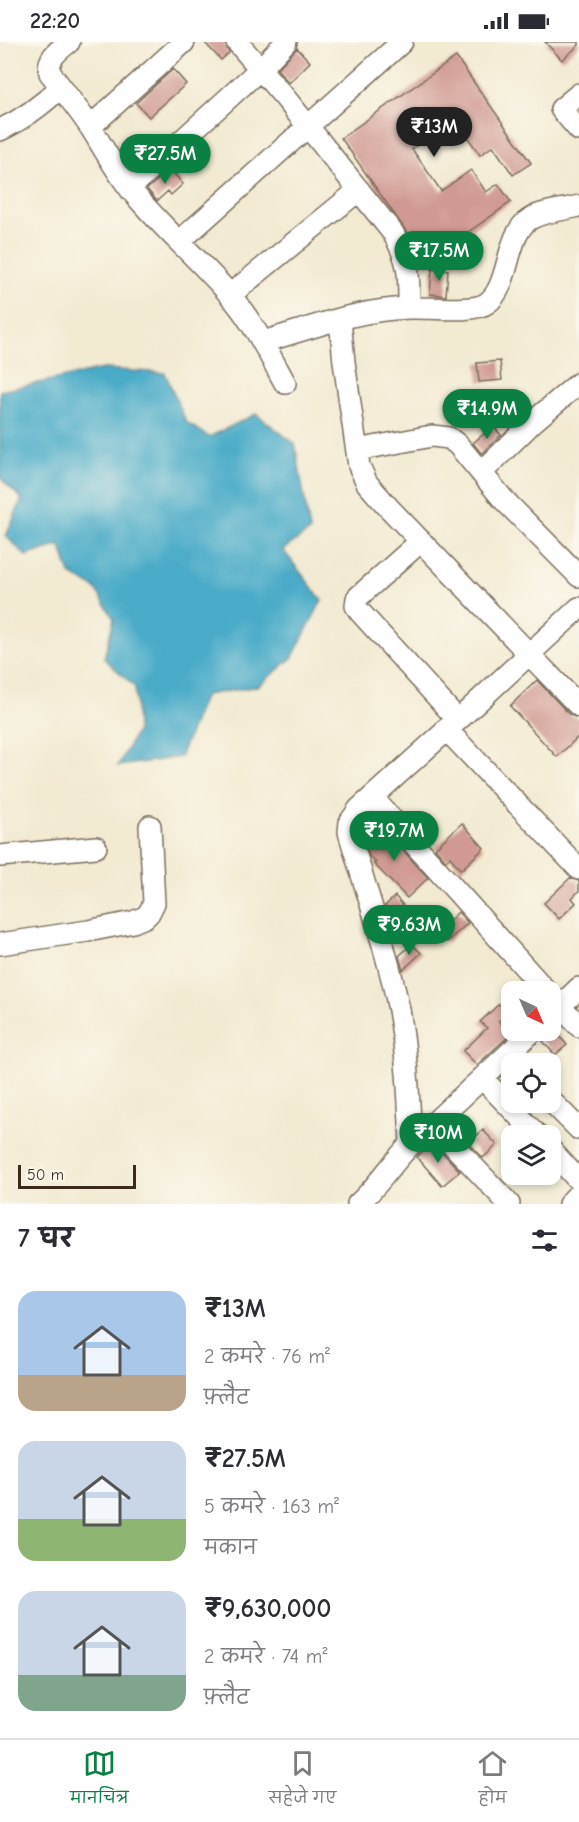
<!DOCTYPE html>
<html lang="hi">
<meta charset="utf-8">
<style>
:root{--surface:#fff;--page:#f7f7f7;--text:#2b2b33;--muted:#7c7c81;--line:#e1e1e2;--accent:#0b8043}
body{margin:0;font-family:"Comic Neue","Playpen Sans Deva",sans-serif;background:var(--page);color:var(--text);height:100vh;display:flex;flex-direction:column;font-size:22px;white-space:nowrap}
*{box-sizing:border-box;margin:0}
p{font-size:20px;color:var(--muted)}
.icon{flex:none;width:33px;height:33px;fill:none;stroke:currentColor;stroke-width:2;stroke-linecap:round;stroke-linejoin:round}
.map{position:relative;height:1162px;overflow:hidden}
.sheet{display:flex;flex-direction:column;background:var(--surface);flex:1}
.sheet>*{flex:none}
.needle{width:39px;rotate:136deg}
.tools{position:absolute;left:501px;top:939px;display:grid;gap:12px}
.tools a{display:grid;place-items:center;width:60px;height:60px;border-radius:12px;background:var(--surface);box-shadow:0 3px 9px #0003;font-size:30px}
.scale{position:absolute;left:18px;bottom:15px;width:118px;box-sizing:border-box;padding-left:6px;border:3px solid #3b2a1e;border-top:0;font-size:16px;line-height:21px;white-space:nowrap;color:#3b2a1e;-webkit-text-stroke:4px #fbf7ec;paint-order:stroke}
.price{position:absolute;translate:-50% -51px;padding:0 14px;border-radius:21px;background:var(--accent);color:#fff;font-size:20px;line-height:39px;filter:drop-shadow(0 2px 3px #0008)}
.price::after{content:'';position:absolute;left:50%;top:36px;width:18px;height:14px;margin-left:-9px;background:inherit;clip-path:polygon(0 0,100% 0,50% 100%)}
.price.current{background:#222;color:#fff}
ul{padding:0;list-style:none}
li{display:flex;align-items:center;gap:18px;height:150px;padding:0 18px}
li span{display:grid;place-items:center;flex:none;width:168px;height:120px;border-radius:18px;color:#555}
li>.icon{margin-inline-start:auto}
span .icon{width:72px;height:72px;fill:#fffc;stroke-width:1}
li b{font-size:26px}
h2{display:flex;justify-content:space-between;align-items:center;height:72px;padding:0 18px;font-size:26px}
.status{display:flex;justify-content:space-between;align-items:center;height:42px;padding:0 30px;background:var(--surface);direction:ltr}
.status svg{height:16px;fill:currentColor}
.menu{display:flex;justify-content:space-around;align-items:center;height:84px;border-top:2px solid var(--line);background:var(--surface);font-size:16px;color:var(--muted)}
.menu a{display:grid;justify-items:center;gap:3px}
.menu .current{color:var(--accent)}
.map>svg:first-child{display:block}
</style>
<div class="status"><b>22:20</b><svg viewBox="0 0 49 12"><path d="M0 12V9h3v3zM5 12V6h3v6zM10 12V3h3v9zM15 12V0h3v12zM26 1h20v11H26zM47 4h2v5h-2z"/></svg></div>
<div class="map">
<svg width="579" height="1162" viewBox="0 0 579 1162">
<rect width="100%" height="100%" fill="#fbf7ec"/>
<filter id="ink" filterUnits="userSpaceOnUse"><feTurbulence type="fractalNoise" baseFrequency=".0167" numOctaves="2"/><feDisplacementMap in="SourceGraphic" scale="12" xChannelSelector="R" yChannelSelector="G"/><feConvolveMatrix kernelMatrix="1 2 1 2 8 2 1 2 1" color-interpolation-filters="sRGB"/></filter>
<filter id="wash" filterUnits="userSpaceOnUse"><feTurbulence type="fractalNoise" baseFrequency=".008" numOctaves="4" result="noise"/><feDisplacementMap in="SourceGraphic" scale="24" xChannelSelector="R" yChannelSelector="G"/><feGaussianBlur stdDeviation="1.35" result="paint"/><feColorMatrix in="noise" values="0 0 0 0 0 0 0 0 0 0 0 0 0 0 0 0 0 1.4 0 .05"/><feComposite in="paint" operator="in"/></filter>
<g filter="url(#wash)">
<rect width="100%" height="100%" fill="#f2ead1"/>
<path fill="#48abc8" stroke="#426a73" stroke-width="1.5" d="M 103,327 L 165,331 L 186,380 L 209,395 L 256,372 L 295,402 L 310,489 L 283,508 L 322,558 L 292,616 L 258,644 L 205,653 L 180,715 L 118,724 L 137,688 L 135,645 L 104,616 L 114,577 L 95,546 L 70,532 L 60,503 L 26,514 L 6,494 L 22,457 L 4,440 L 0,434 L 0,349 Z"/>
<g id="blocks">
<path fill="#d09a92" d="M 204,0 L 225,0 L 229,11 L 221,18 Z
M 545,0 L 579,0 L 579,3 L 562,18 Z
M 297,6 L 310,20 L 289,41 L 277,27 Z
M 456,15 L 531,121 L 513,133 L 493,104 L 480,113 L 455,77 L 412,107 L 441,149 L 471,128 L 486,150 L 498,142 L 511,160 L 427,219 L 341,96 Z
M 173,27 L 186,42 L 149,75 L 136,61 Z
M 170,127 L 183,142 L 171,153 L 168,149 L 157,159 L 147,147 Z
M 432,227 L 448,228 L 446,254 L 430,252 Z
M 500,319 L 502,338 L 479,340 L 477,321 Z
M 493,384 L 501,393 L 482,412 L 473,401 Z
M 537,638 L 570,673 L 579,676 L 579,694 L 557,715 L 510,664 Z
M 462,781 L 484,806 L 461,828 L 450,815 L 446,819 L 435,806 Z
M 379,782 L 428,836 L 407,856 L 374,822 L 376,820 L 369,814 L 364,796 Z
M 570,836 L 579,839 L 579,849 L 572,856 L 576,861 L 559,877 L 544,861 Z
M 395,854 L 409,870 L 392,885 L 385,864 Z
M 458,870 L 468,881 L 447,900 L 438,890 Z
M 412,902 L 421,911 L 403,928 L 399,914 Z
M 499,962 L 507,971 L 498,979 L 511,992 L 477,1023 L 463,1009 L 487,986 L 480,980 Z
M 546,988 L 554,988 L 567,1003 L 555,1013 L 542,998 Z
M 483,1088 L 497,1103 L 483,1116 L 469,1101 Z
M 432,1100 L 460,1129 L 442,1144 L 417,1115 Z"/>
</g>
</g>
<g filter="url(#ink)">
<use href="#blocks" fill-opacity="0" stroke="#7b6d5d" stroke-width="1.5"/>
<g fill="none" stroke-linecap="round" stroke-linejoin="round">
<g stroke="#7b6d5d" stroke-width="24">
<path id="minor" d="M 69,0 C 59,8 46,17 50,31 C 64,49 78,67 91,86 C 104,107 116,129 131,148 C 161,185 198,216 229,252 C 252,278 268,310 285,341
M 237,0 L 286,57 L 393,191 C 410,220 409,232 409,266
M 579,52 L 561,67 L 579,88
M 90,85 L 184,0
M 0,88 C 24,77 42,63 61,45
M 130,146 L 260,27 L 286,0
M 180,199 L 402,0
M 230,253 L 359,148
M 340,277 L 344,320 L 359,424 L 367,441 L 388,465 L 579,664
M 263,300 C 311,286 359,267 410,266 C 427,265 474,271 487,261 C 511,244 505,192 530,177 C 543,169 564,168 579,164
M 357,408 L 432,394 L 449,396 L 458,403 L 503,457 L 579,534
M 481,431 L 534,379 L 579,341
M 421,499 L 357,556 L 356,564 L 360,570 L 458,678
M 446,687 L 579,827
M 372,755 L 547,950
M 0,814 L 96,805
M 0,902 L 88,889 L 133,880 L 145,875 L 149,871 L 154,861 L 150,784
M 550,953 L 579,984
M 551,973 L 579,946
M 482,1036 L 538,1094
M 550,1058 L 579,1087
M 433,1082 L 509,1162
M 411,1102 C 409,1057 407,1012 399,968 C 387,908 366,849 349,790 L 350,780 L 359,767 L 458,678 L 579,566
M 550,1107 L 579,1139
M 358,1162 C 378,1144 392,1121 411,1102 L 534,988
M 569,1162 L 579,1151"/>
</g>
<use href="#minor" stroke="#fff" stroke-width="21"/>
</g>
</g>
</svg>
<div class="tools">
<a><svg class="needle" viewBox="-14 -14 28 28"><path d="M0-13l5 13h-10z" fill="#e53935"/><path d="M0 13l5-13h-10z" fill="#7c7c81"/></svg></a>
<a><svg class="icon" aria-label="locate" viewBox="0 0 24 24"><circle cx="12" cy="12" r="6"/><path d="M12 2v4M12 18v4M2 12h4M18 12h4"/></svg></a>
<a><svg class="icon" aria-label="layers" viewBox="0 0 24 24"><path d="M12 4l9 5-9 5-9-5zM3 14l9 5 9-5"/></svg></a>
</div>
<div class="scale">50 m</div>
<b class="price current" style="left:434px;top:116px">₹13M</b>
<b class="price" style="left:165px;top:143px">₹27.5M</b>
<b class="price" style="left:439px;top:240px">₹17.5M</b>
<b class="price" style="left:487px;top:398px">₹14.9M</b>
<b class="price" style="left:394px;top:820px">₹19.7M</b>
<b class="price" style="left:409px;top:914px">₹9.63M</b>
<b class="price" style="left:438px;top:1122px">₹10M</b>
</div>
<section class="sheet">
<h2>7 घर<svg class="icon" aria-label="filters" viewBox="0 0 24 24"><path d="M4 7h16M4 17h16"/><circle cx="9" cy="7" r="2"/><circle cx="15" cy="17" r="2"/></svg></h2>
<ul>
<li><span style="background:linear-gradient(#a9c7e8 70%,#b9a48a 0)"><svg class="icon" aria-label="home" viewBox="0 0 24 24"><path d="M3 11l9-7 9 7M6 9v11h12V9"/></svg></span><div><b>₹13M</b><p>2 कमरे · 76 m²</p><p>फ़्लैट</p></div></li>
<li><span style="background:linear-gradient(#c9d6e8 65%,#8fb573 0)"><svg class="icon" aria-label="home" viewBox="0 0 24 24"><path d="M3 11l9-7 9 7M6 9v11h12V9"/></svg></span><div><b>₹27.5M</b><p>5 कमरे · 163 m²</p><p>मकान</p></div></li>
<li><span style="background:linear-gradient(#c9d6e8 70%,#7fa58c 0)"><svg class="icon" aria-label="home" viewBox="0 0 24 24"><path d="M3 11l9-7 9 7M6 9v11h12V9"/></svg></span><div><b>₹9,630,000</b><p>2 कमरे · 74 m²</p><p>फ़्लैट</p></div></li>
</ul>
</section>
<nav class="menu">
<a class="current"><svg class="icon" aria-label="map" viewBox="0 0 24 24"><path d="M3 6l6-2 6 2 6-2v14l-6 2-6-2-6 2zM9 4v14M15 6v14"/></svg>मानचित्र</a>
<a><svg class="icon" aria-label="saved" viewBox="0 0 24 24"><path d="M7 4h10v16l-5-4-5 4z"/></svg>सहेजे गए</a>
<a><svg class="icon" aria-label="home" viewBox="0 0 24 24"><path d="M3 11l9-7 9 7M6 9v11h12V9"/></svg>होम</a>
</nav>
